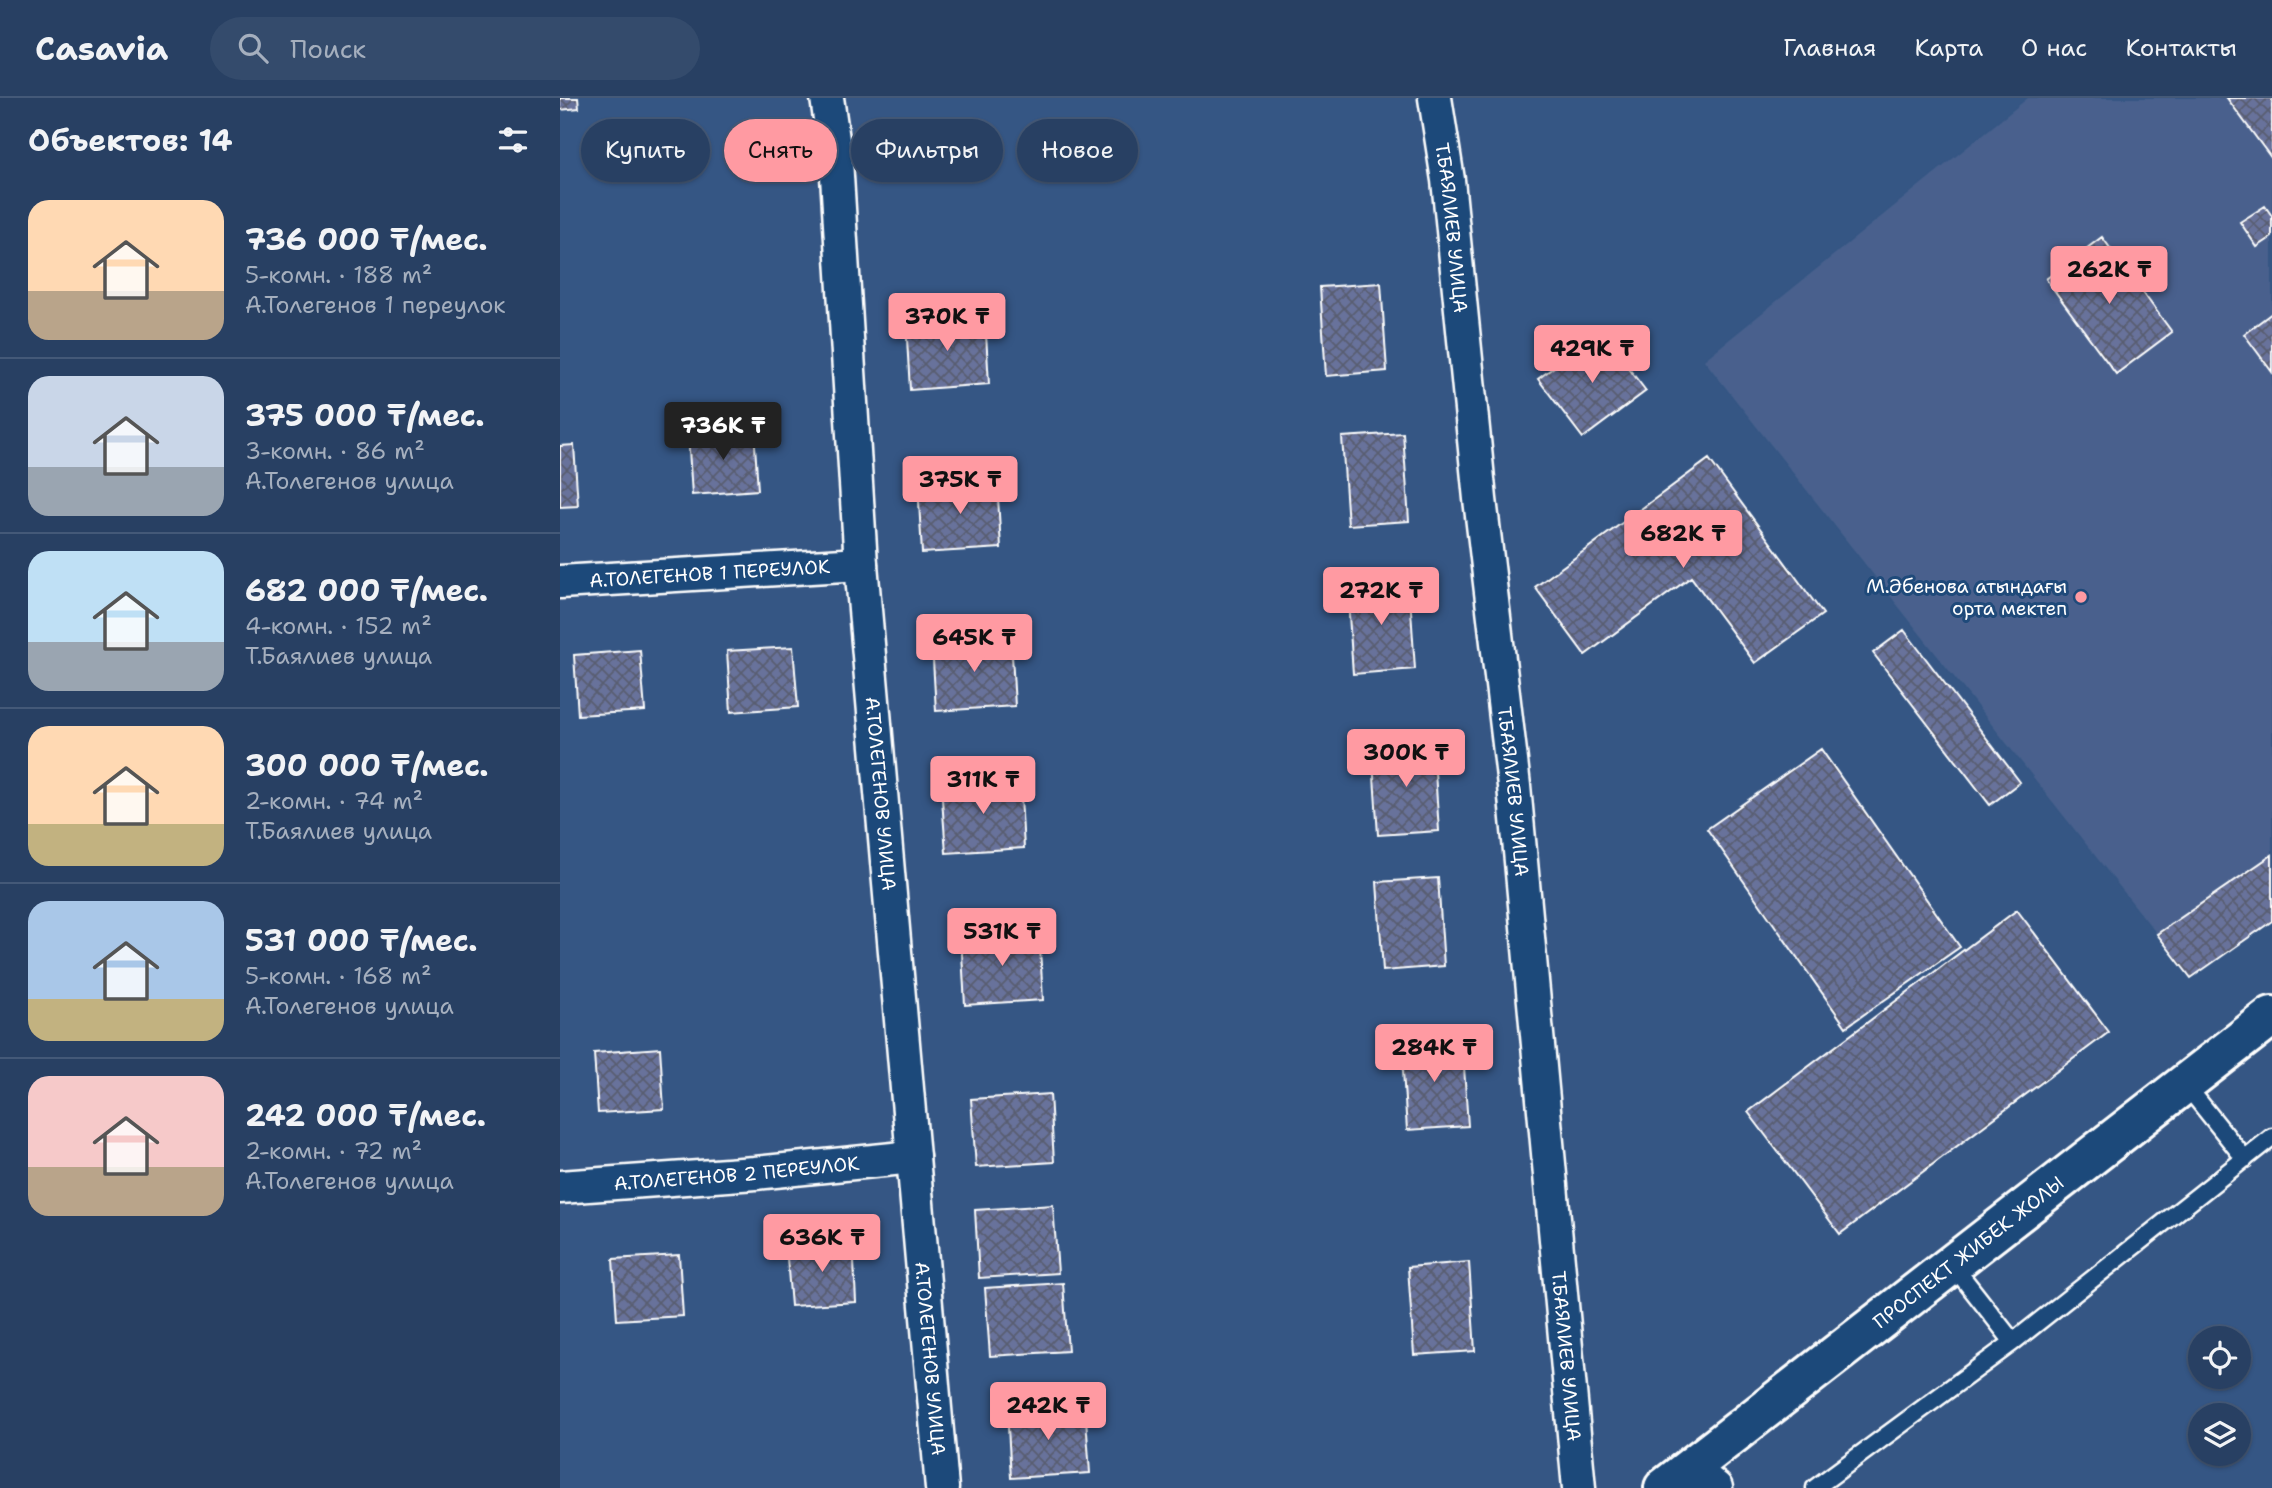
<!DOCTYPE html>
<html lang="ru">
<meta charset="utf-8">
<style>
:root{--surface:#284063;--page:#344b6c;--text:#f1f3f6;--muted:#a5afbe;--line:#445978;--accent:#ff9aa2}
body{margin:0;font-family:"Shantell Sans",sans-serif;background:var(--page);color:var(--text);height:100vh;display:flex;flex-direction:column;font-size:26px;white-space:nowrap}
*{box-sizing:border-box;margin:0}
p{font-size:23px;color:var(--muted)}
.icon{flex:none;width:38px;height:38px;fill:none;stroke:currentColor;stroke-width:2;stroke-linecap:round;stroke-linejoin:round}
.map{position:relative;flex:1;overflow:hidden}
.sheet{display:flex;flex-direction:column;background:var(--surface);width:560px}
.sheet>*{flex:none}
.banner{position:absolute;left:21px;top:21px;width:665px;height:63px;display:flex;gap:14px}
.tools{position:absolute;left:1628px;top:1228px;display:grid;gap:14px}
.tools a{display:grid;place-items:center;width:63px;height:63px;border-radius:50%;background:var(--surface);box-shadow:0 2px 5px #0004,0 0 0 2px var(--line);font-size:35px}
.price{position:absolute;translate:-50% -60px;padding:0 16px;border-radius:7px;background:var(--accent);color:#111;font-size:23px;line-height:46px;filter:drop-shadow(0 2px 4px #0008)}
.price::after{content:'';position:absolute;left:50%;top:42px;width:21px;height:16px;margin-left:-10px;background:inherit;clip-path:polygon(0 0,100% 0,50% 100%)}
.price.selected{background:#222;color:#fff}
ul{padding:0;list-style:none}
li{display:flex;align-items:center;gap:21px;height:175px;padding:0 28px}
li+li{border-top:2px solid var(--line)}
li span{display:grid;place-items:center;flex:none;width:196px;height:140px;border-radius:21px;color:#555}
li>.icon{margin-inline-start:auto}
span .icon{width:84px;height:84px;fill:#fffc;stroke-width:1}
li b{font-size:30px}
h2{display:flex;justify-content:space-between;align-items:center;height:84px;padding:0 28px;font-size:30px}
.pill{padding:0 24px;border-radius:32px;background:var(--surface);box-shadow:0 2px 5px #0004,0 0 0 2px var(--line);font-size:24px;line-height:63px}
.pill.selected{background:var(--accent);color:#111}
header{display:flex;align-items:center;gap:42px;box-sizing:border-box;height:98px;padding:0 35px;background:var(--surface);border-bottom:2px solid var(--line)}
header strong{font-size:33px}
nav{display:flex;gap:38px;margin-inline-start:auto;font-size:24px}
.search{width:490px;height:63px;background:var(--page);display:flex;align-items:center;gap:18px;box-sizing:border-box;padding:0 24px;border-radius:38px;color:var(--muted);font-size:26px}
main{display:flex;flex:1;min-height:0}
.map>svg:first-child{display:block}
</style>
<header>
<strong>Casavia</strong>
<div class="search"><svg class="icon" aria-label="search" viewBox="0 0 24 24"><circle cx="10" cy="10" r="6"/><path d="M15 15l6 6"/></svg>Поиск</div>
<nav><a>Главная</a><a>Карта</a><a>О нас</a><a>Контакты</a></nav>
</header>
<main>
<section class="sheet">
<h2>Объектов: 14<svg class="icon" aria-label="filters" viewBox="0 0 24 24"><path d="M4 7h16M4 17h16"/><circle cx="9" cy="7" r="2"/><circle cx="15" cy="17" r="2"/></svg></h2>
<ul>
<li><span style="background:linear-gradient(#ffd9b3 65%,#b9a48a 0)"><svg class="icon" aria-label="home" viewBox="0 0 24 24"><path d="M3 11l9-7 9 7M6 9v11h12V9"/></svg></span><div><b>736 000 ₸/мес.</b><p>5-комн. · 188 m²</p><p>А.Толегенов 1 переулок</p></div></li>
<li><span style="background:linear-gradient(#c9d6e8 65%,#9aa5b1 0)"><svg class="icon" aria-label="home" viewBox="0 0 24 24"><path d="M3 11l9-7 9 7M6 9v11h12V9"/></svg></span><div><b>375 000 ₸/мес.</b><p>3-комн. · 86 m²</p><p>А.Толегенов улица</p></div></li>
<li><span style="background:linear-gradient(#bfe0f5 65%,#9aa5b1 0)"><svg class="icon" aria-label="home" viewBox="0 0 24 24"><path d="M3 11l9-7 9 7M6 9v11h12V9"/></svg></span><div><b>682 000 ₸/мес.</b><p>4-комн. · 152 m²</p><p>Т.Баялиев улица</p></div></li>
<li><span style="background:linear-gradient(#ffd9b3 70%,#c2b280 0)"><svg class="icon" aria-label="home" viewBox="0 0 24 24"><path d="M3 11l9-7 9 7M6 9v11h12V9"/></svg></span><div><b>300 000 ₸/мес.</b><p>2-комн. · 74 m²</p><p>Т.Баялиев улица</p></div></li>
<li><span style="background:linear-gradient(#a9c7e8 70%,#c2b280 0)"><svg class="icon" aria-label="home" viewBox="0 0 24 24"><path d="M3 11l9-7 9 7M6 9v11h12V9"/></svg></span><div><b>531 000 ₸/мес.</b><p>5-комн. · 168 m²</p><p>А.Толегенов улица</p></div></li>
<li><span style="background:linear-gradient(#f6c9c9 65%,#b9a48a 0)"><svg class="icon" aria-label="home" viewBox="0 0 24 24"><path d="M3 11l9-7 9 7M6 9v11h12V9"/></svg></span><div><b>242 000 ₸/мес.</b><p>2-комн. · 72 m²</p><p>А.Толегенов улица</p></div></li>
</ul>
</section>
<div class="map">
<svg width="1712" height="1390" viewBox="0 0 1712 1390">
<defs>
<pattern id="building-cross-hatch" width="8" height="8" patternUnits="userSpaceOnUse" patternTransform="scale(1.75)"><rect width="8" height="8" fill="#68729b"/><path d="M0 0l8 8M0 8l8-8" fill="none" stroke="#595d70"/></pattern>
</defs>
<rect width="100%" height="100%" fill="#355684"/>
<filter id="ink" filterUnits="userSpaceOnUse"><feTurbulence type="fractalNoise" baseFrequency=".0143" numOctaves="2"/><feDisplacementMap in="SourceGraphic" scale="14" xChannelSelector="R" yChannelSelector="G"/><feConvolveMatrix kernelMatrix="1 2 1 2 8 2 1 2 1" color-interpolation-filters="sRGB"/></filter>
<g filter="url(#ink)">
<path fill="#48618d" d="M 1468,0 L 1712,0 L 1712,757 L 1597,836 L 1144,262 Z"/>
<path fill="url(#building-cross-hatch)" stroke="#fff" stroke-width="2" d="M 0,0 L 18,0 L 19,10 L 0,12 Z
M 1667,0 L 1712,0 L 1712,61 Z
M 1705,108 L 1712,118 L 1712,139 L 1697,149 L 1680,124 Z
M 1542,139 L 1612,234 L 1556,276 L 1486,181 Z
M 821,185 L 827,273 L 766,278 L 760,189 Z
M 1712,215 L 1712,274 L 1684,236 Z
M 425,219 L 429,286 L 350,292 L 346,224 Z
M 1041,234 L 1086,293 L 1023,340 L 978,281 Z
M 194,332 L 198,392 L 132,397 L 128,336 Z
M 843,335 L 849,423 L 788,427 L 782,339 Z
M 14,347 L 18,408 L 0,409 L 0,348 Z
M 1149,361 L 1263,516 L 1195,565 L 1131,479 L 1025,557 L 975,489 Z
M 437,382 L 441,450 L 362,455 L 358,387 Z
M 849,483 L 855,571 L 793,576 L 787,487 Z
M 1344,532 L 1460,684 L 1430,707 L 1313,555 Z
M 451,540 L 455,608 L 376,613 L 372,545 Z
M 233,549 L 238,609 L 171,614 L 167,553 Z
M 80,552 L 85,613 L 18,617 L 14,557 Z
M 873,644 L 879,733 L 818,737 L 812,649 Z
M 1261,651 L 1400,849 L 1286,929 L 1147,731 Z
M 460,682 L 464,750 L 386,755 L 381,687 Z
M 1712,757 L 1712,823 L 1631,880 L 1597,836 Z
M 878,780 L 884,868 L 823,873 L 817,784 Z
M 1457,812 L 1549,934 L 1280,1136 L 1188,1014 Z
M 479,833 L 483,902 L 405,907 L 401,839 Z
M 902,939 L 908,1028 L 847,1032 L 841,943 Z
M 100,950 L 104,1011 L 38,1015 L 34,955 Z
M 490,996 L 494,1064 L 416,1069 L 411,1001 Z
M 493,1107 L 498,1175 L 419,1180 L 415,1112 Z
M 293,1143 L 296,1204 L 231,1208 L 226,1148 Z
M 119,1157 L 123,1218 L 57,1222 L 53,1161 Z
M 909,1164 L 915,1253 L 854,1257 L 848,1169 Z
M 503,1185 L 508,1253 L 430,1258 L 425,1190 Z
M 525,1307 L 530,1375 L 451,1380 L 447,1312 Z"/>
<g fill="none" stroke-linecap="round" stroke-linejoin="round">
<g stroke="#fff" stroke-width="21">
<path id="service" d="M 1625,986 L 1685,1061
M 1392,1166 L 1453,1244
M 1255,1390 L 1453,1244 L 1712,1039"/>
</g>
<g stroke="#fff" stroke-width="37">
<g id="minor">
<path id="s1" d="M 267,0 L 276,62 L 301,466 L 382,1390"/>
<path id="s2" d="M 875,0 L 888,82 L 920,401 L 954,688 L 1019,1390"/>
<path id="s3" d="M 0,484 L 301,466"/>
<path id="s4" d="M 0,1089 L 195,1075 L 353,1059"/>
<path d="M 1130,1370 L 1156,1390"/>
</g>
</g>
<g stroke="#fff" stroke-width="44">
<g id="secondary">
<path id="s5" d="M 1104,1390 L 1712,918"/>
</g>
</g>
<use href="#service" stroke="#1f4a7a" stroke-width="16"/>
<use href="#minor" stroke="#1f4a7a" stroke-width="32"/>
<use href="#secondary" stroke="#1f4a7a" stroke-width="38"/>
</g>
</g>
<circle fill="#ff9aa2" stroke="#1f4a7a" stroke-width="2.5" cx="1521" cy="499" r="7"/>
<g text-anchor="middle" stroke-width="6" stroke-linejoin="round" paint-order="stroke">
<g font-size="19" fill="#fff" stroke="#1f4a7a">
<text dy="7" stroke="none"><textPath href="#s2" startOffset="131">Т.БАЯЛИЕВ УЛИЦА</textPath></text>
<text dy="7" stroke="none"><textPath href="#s3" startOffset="150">А.ТОЛЕГЕНОВ 1 ПЕРЕУЛОК</textPath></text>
<text dy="7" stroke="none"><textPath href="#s2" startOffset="698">Т.БАЯЛИЕВ УЛИЦА</textPath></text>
<text dy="7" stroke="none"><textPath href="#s1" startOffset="698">А.ТОЛЕГЕНОВ УЛИЦА</textPath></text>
<text dy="7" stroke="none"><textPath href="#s4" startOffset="177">А.ТОЛЕГЕНОВ 2 ПЕРЕУЛОК</textPath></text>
<text dy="7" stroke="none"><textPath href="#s5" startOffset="385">ПРОСПЕКТ ЖИБЕК ЖОЛЫ</textPath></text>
<text dy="7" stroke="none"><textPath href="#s2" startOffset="1265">Т.БАЯЛИЕВ УЛИЦА</textPath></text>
<text dy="7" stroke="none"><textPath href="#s1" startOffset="1265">А.ТОЛЕГЕНОВ УЛИЦА</textPath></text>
</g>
<g font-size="19" fill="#fff" stroke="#1f4a7a" text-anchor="end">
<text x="1507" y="495">М.Әбенова атындағы<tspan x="1507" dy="22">орта мектеп</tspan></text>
</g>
</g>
</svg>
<div class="tools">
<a><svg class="icon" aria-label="locate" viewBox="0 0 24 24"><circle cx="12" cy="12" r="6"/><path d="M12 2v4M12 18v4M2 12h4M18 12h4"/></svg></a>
<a><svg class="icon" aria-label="layers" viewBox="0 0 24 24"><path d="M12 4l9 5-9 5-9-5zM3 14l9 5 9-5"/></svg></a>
</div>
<b class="price" style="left:1549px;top:208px">262K ₸</b>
<b class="price" style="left:387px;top:255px">370K ₸</b>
<b class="price" style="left:1032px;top:287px">429K ₸</b>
<b class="price selected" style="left:163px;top:364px">736K ₸</b>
<b class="price" style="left:400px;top:418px">375K ₸</b>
<b class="price" style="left:1123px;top:472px">682K ₸</b>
<b class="price" style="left:821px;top:529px">272K ₸</b>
<b class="price" style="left:414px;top:576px">645K ₸</b>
<b class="price" style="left:846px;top:691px">300K ₸</b>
<b class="price" style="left:423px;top:718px">311K ₸</b>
<b class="price" style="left:442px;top:870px">531K ₸</b>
<b class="price" style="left:874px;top:986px">284K ₸</b>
<b class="price" style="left:262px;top:1176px">636K ₸</b>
<b class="price" style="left:488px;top:1344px">242K ₸</b>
<div class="banner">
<a class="pill">Купить</a>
<a class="pill selected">Снять</a>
<a class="pill">Фильтры</a>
<a class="pill">Новое</a>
</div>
</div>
</main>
